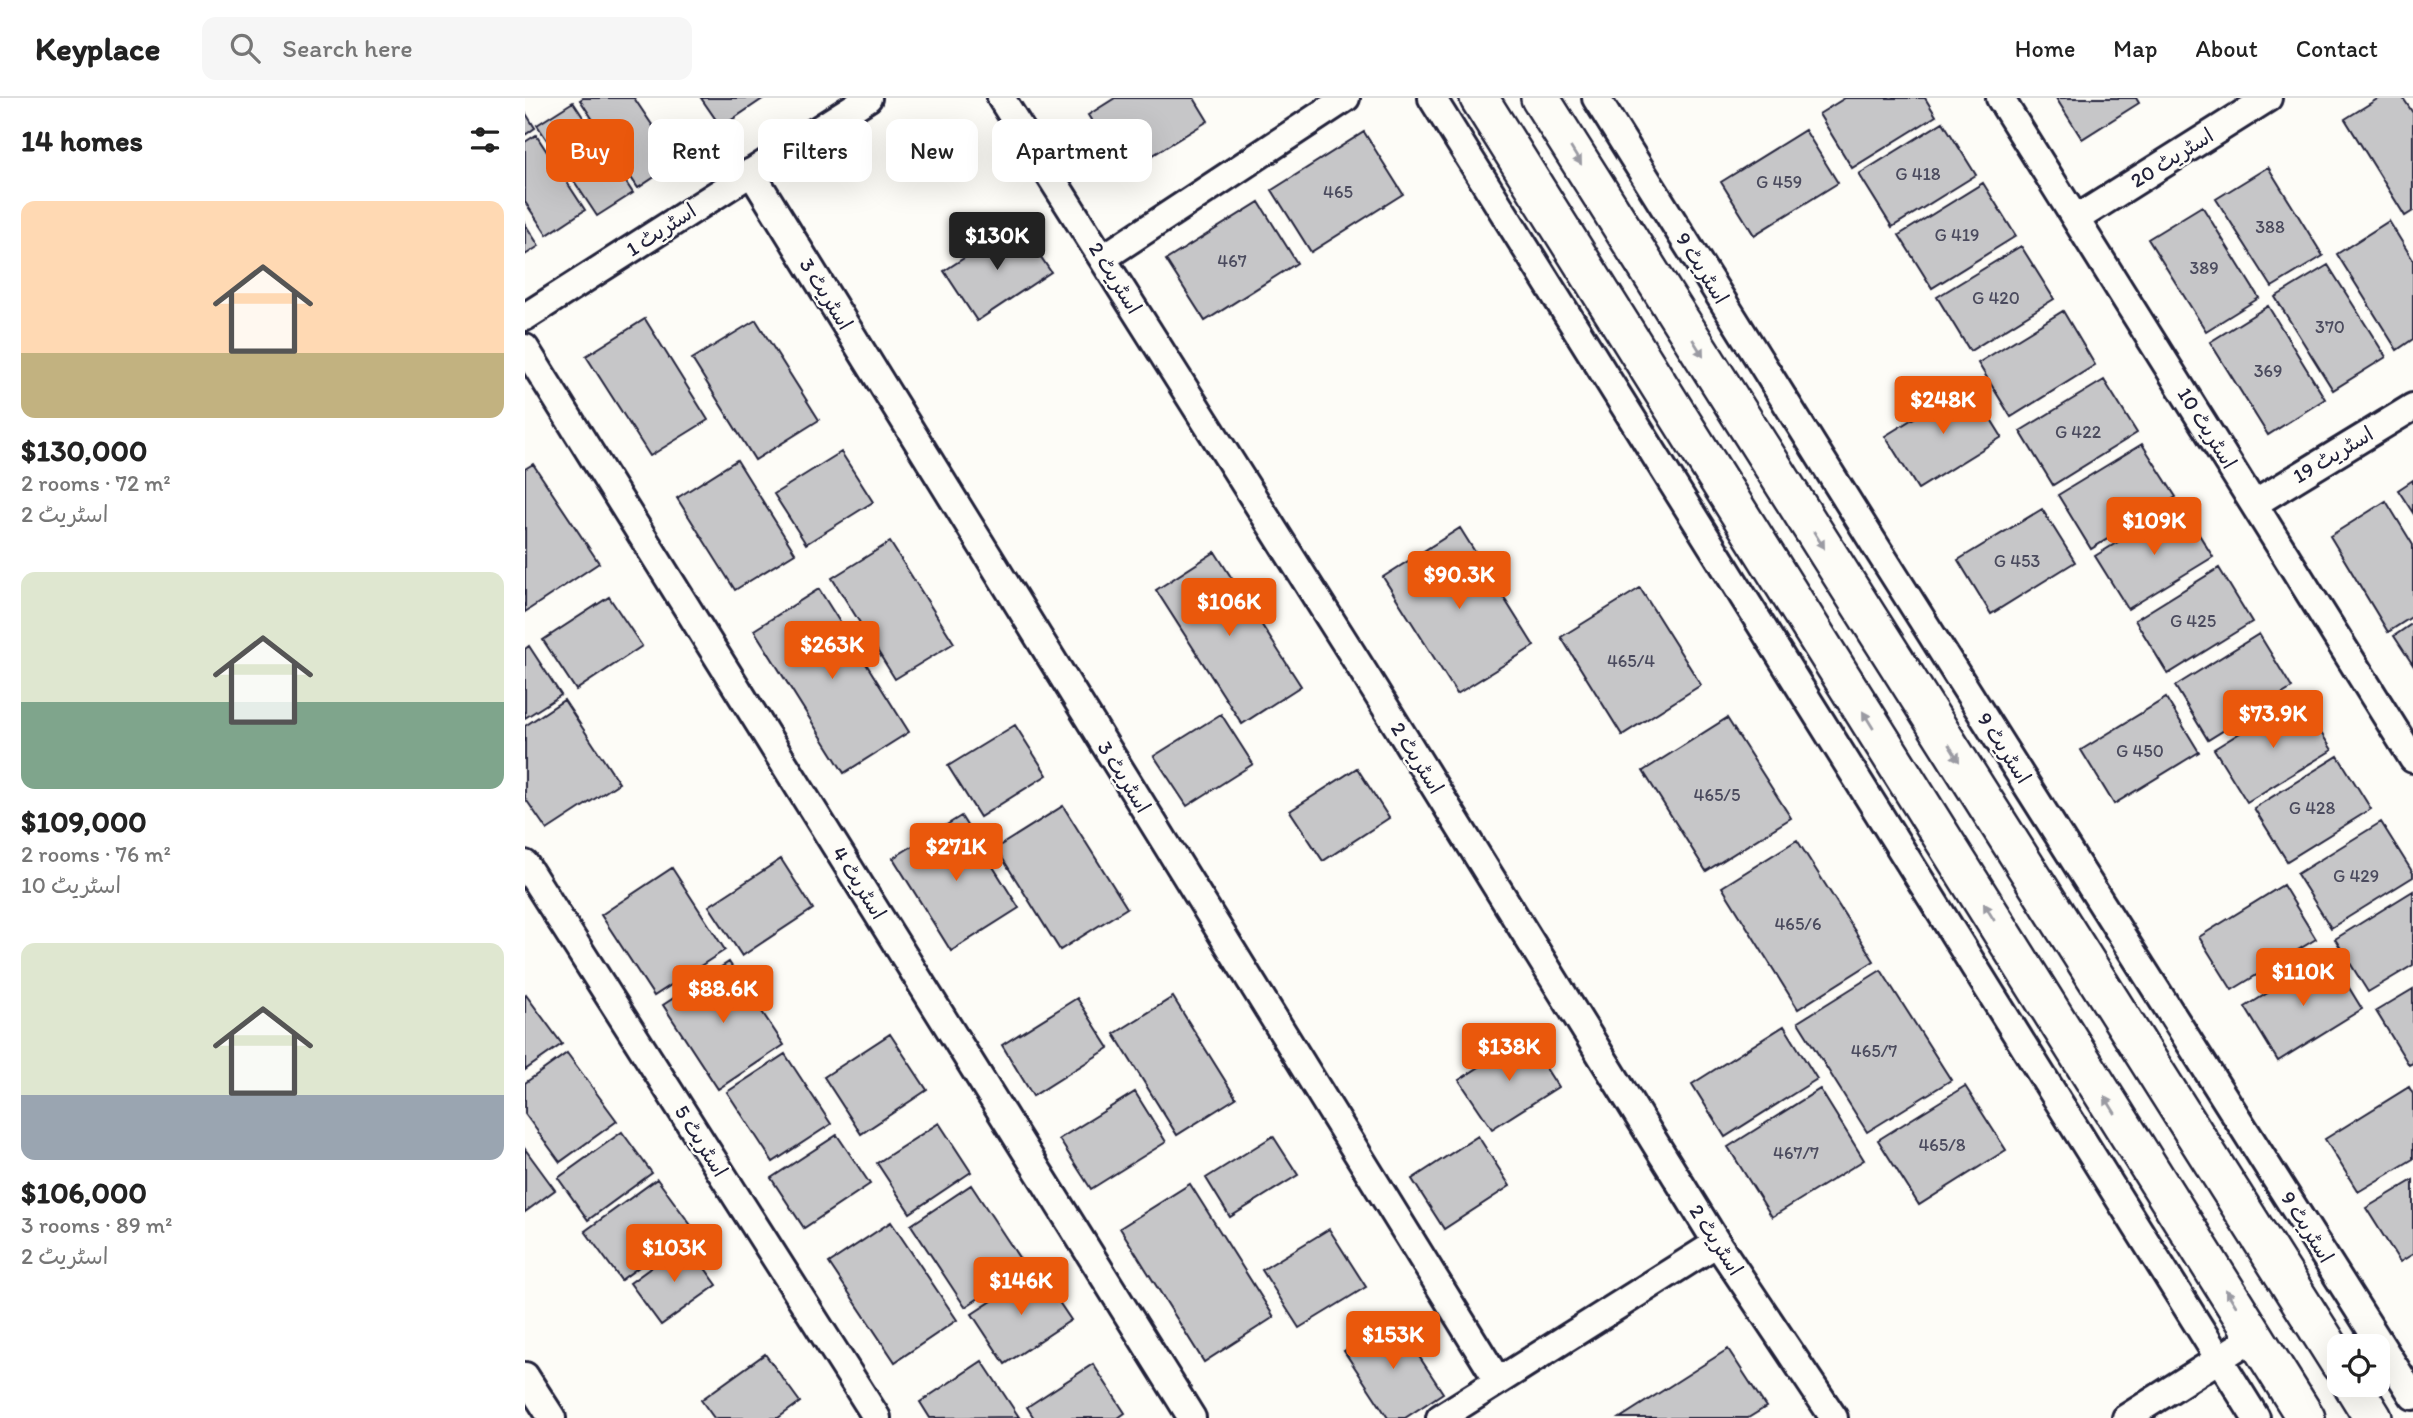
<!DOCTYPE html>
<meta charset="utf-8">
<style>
:root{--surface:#fff;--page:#f6f6f6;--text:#222;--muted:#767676;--line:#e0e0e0;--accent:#ea580c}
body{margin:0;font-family:Itim,"Playpen Sans Arabic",sans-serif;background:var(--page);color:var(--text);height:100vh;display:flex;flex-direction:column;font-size:26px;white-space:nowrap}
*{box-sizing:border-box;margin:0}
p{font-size:23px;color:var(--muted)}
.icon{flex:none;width:38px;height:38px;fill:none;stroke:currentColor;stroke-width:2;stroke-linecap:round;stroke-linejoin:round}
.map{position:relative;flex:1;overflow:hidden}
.details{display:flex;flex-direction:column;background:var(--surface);width:525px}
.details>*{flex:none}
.banner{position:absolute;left:21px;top:21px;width:665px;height:63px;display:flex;gap:14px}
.buttons{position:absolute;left:1802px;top:1236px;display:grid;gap:14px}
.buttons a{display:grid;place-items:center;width:63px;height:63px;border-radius:14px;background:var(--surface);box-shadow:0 7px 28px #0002;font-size:35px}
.price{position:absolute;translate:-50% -60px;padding:0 16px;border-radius:7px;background:var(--accent);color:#fff;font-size:23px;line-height:46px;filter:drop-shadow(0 2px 4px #0008)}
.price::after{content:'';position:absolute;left:50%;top:42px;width:21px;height:16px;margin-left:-10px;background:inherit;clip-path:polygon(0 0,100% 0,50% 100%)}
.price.on{background:#222;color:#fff}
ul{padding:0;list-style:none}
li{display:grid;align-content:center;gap:14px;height:371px;padding:0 21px}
li span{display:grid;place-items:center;height:217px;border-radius:14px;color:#555}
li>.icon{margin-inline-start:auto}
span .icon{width:126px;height:126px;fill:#fffc;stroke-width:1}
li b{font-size:30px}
h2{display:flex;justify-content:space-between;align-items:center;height:84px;padding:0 21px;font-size:30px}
.pill{padding:0 24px;border-radius:14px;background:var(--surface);box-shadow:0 7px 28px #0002;font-size:24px;line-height:63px}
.pill.on{background:var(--accent);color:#fff}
header{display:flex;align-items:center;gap:42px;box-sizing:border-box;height:98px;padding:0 35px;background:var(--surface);border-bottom:2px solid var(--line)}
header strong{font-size:33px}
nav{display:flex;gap:38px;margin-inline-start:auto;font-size:24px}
.search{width:490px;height:63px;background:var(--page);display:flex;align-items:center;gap:18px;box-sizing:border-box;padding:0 24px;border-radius:14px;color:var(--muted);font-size:26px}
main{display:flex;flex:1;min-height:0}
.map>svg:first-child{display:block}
</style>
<header>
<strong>Keyplace</strong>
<div class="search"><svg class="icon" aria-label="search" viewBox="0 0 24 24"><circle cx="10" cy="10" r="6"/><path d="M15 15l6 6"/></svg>Search here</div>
<nav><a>Home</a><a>Map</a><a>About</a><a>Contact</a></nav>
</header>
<main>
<section class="details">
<h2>14 homes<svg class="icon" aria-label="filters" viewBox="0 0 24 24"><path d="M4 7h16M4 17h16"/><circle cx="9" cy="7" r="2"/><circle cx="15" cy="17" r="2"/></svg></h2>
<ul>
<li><span style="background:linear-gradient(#ffd9b3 70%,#c2b280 0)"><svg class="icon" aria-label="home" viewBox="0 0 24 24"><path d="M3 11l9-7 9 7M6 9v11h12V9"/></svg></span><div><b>$130,000</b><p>2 rooms · 72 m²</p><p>اسٹریٹ 2</p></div></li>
<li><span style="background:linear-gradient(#dfe7d0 60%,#7fa58c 0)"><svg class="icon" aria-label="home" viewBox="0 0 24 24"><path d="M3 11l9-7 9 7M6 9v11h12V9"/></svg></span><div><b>$109,000</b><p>2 rooms · 76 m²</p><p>اسٹریٹ 10</p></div></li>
<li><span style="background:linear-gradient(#dfe7d0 70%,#9aa5b1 0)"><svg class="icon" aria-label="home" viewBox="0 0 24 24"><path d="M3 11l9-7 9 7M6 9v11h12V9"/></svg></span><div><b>$106,000</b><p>3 rooms · 89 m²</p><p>اسٹریٹ 2</p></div></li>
</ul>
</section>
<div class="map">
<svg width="1888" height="1320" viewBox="0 0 1888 1320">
<rect width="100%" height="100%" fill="#fdfcf7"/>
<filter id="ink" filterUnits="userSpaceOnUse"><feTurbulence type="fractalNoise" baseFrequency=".0143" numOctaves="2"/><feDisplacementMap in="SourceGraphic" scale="14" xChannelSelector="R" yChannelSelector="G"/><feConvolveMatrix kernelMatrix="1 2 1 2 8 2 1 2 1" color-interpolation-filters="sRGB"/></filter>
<g filter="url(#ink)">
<path fill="#c6c6c8" stroke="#22223b" stroke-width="2" d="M 58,0 L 109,0 L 152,64 L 113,90 L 55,2 Z
M 176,0 L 239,0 L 196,29 Z
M 590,0 L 669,0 L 683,23 L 599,75 L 563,17 Z
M 1320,0 L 1400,0 L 1411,18 L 1327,70 L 1294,16 Z
M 1531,0 L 1611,0 L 1614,5 L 1557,41 Z
M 1854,0 L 1878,0 L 1888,15 L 1888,113 L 1880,118 L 1820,21 Z
M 48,4 L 108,95 L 72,118 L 12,27 Z
M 0,14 L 10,30 L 0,37 Z
M 1418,24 L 1451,77 L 1367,129 L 1334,76 Z
M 1280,32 L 1313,85 L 1229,137 L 1196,84 Z
M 839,34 L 878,96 L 786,154 L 747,92 Z
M 11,37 L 60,112 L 22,137 L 0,104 L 0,44 Z
M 1743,69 L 1798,158 L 1747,189 L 1691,101 Z
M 1458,85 L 1491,138 L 1407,190 L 1374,137 Z
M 734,104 L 772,165 L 680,223 L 641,162 Z
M 1677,108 L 1734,200 L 1681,233 L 1623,141 Z
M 1864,123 L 1888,162 L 1888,241 L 1872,252 L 1812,156 Z
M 493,125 L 526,174 L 452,223 L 419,173 Z
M 0,126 L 14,148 L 0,157 Z
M 1496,148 L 1529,201 L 1445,253 L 1412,199 Z
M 1803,167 L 1861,259 L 1808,292 L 1750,199 Z
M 1743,208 L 1800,301 L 1743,337 L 1685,244 Z
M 1538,213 L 1570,267 L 1486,319 L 1453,265 Z
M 120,221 L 183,322 L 125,358 L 61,258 Z
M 231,222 L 294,322 L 230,362 L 167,261 Z
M 1579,282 L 1612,335 L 1528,387 L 1495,333 Z
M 1444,286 L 1477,339 L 1393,391 L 1360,338 Z
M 1617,346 L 1651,399 L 1566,451 L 1533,397 Z
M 316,354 L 348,404 L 281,446 L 249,396 Z
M 212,362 L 270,455 L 210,492 L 152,400 Z
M 8,366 L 74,465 L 0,514 L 0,371 Z
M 1888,382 L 1888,415 L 1873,392 Z
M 1861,403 L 1888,447 L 1888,518 L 1863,534 L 1805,438 Z
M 1655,406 L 1688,459 L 1603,511 L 1570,458 Z
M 1517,411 L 1550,464 L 1466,516 L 1433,462 Z
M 935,430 L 1009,548 L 932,596 L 858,479 Z
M 365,444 L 429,545 L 370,581 L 307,480 Z
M 690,454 L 776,588 L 717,626 L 631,492 Z
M 1694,470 L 1727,524 L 1643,576 L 1610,522 Z
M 1115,490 L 1176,587 L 1097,637 L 1036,539 Z
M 294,491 L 384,634 L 319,675 L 229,532 Z
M 84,499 L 117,548 L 51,592 L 18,542 Z
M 1888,525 L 1888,567 L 1869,538 Z
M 1734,536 L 1767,590 L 1683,642 L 1650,588 Z
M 4,548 L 36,597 L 0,620 L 0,551 Z
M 1773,599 L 1807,652 L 1722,704 L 1689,651 Z
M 1641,600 L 1674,654 L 1589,706 L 1556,652 Z
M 39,602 L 94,685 L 22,732 L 0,700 L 0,628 Z
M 696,616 L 728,666 L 662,708 L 629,658 Z
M 1202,620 L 1266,720 L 1181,773 L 1118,673 Z
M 490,627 L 522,677 L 455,719 L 423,668 Z
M 1813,658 L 1846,711 L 1762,763 L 1729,710 Z
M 832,670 L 864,720 L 798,763 L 765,713 Z
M 538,708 L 602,810 L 535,852 L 471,750 Z
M 436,718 L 494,810 L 426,853 L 368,760 Z
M 1856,724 L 1888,775 L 1888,779 L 1806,830 L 1772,776 Z
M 1272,742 L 1349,863 L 1273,911 L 1197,789 Z
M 256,761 L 288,811 L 217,858 L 184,808 Z
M 147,770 L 200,852 L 129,898 L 76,817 Z
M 1758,787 L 1791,841 L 1707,892 L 1674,839 Z
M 1888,793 L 1888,867 L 1843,894 L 1810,841 Z
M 1804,857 L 1837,911 L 1753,963 L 1720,909 Z
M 204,864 L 259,947 L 193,991 L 138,907 Z
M 1356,872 L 1426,982 L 1342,1034 L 1273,924 Z
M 1888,891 L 1888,965 L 1884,967 L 1851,913 Z
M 1,897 L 37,946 L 0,972 L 0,898 Z
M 648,899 L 711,1000 L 652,1037 L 589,936 Z
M 552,900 L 584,950 L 508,998 L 477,947 Z
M 1259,928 L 1292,981 L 1200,1039 L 1167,986 Z
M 365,936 L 402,992 L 336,1036 L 299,979 Z
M 1001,939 L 1033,989 L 967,1031 L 934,982 Z
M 42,955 L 92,1023 L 35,1064 L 0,1016 L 0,985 Z
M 260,956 L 306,1026 L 248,1064 L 202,994 Z
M 1440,988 L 1481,1052 L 1394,1107 L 1353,1042 Z
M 1884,989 L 1888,996 L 1888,1061 L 1833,1094 L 1800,1041 Z
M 1295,991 L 1339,1062 L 1247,1119 L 1203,1049 Z
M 610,994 L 641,1044 L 566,1091 L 534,1041 Z
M 414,1025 L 446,1074 L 385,1115 L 352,1065 Z
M 97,1034 L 127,1075 L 63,1122 L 33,1080 Z
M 312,1037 L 345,1086 L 279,1130 L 246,1080 Z
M 748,1038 L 773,1077 L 705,1119 L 681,1080 Z
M 953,1038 L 985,1088 L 919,1131 L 887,1081 Z
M 0,1051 L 30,1092 L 0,1114 Z
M 132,1081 L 168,1130 L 96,1182 L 60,1133 Z
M 1888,1082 L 1888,1156 L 1875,1164 L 1841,1110 Z
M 665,1086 L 749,1219 L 679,1264 L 595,1130 Z
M 446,1087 L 501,1170 L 440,1209 L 386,1127 Z
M 366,1124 L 432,1222 L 370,1264 L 304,1165 Z
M 804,1131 L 841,1189 L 774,1230 L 737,1172 Z
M 161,1144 L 192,1187 L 136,1227 L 105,1185 Z
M 513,1173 L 546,1222 L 480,1266 L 447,1216 Z
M 869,1220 L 918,1295 L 880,1320 L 863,1320 L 819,1253 Z
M 1203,1251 L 1241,1309 L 1223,1320 L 1095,1320 Z
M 240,1256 L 275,1304 L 253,1320 L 189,1320 L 176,1302 Z
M 457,1263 L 494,1319 L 405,1320 L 395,1304 Z
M 568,1266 L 600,1315 L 593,1320 L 509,1320 L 502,1309 Z"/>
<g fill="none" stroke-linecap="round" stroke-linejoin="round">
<g stroke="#22223b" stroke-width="32">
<path id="street" d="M 476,0 L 843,581 L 1192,1145 L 1309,1320
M 907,0 L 1731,1320
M 1071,0 L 1355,455 L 1888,1298
M 1475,0 L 1888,661
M 226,74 L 973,1283
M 1551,121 L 1743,0
M 578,160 L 821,0
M 0,219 L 343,0
M 0,250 L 667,1320
M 1729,406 L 1888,309
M 0,766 L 352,1320
M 0,1278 L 27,1320
M 915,1320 L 1192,1145
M 1601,1320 L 1730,1238"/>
</g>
<g stroke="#22223b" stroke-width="42">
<path id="secondary" d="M 954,0 L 1781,1320
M 1015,0 L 1815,1266
M 1827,1286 L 1848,1320"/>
</g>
<use href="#street" stroke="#fdfcf7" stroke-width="26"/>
<use href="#secondary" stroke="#fdfcf7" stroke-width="37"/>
</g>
<defs><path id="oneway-solid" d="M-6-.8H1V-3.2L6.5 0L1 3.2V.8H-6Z" transform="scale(1.75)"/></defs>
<g fill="#9a9aa2">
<use href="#oneway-solid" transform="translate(1051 58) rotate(58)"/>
<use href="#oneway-solid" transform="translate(1173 250) rotate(58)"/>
<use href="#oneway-solid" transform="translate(1294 442) rotate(58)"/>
<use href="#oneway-solid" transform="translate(1343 622) rotate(-122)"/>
<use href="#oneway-solid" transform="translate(1429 655) rotate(58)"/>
<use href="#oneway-solid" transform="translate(1464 814) rotate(-122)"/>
<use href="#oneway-solid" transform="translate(1585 1007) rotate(-122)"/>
<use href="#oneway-solid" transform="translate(1706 1200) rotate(-122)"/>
</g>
</g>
<g text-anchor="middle" stroke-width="5" stroke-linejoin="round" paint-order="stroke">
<g font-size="18" fill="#4b4b5e">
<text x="1393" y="82">G 418</text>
<text x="1254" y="90">G 459</text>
<text x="813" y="100">465</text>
<text x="1745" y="135">388</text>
<text x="1432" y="143">G 419</text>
<text x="707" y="169">467</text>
<text x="1679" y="176">389</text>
<text x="1471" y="206">G 420</text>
<text x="1805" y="235">370</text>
<text x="1743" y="279">369</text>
<text x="1553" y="340">G 422</text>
<text x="1492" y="469">G 453</text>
<text x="1668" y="529">G 425</text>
<text x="1106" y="569">465/4</text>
<text x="1615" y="659">G 450</text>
<text x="1192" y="703">465/5</text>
<text x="1787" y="716">G 428</text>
<text x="1831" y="784">G 429</text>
<text x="1273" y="832">465/6</text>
<text x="1349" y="959">465/7</text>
<text x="1417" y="1053">465/8</text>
<text x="1271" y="1061">467/7</text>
</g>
<g font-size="21" fill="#22223b" stroke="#fdfcf7">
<text transform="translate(1647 60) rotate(-32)" y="7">اسٹریٹ 20</text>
<text transform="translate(136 132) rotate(-33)" y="7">اسٹریٹ 1</text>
<text transform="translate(1177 170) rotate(58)" y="7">اسٹریٹ 9</text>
<text transform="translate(590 180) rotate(58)" y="7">اسٹریٹ 2</text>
<text transform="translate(301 196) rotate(58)" y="7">اسٹریٹ 3</text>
<text transform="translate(1682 330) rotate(58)" y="7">اسٹریٹ 10</text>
<text transform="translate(1808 357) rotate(-31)" y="7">اسٹریٹ 19</text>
<text transform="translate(1479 650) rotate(57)" y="7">اسٹریٹ 9</text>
<text transform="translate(892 660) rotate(58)" y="7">اسٹریٹ 2</text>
<text transform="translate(599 679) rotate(58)" y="7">اسٹریٹ 3</text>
<text transform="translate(334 785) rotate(58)" y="7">اسٹریٹ 4</text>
<text transform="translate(176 1043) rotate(58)" y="7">اسٹریٹ 5</text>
<text transform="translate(1782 1129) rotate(58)" y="7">اسٹریٹ 9</text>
<text transform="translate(1191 1142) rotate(57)" y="7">اسٹریٹ 2</text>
</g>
</g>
</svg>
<div class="buttons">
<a><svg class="icon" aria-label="locate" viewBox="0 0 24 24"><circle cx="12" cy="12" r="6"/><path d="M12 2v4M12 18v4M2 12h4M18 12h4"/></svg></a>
</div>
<b class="price on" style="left:472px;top:174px">$130K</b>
<b class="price" style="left:1418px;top:338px">$248K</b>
<b class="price" style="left:1629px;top:459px">$109K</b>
<b class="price" style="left:934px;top:513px">$90.3K</b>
<b class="price" style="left:704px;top:540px">$106K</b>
<b class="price" style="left:307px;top:583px">$263K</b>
<b class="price" style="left:1748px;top:652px">$73.9K</b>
<b class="price" style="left:431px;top:785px">$271K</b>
<b class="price" style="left:1778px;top:910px">$110K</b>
<b class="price" style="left:198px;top:927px">$88.6K</b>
<b class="price" style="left:984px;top:985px">$138K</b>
<b class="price" style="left:149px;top:1186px">$103K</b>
<b class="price" style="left:496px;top:1219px">$146K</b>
<b class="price" style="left:868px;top:1273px">$153K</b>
<div class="banner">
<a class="pill on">Buy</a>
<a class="pill">Rent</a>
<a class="pill">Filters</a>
<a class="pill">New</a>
<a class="pill">Apartment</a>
</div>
</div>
</main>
